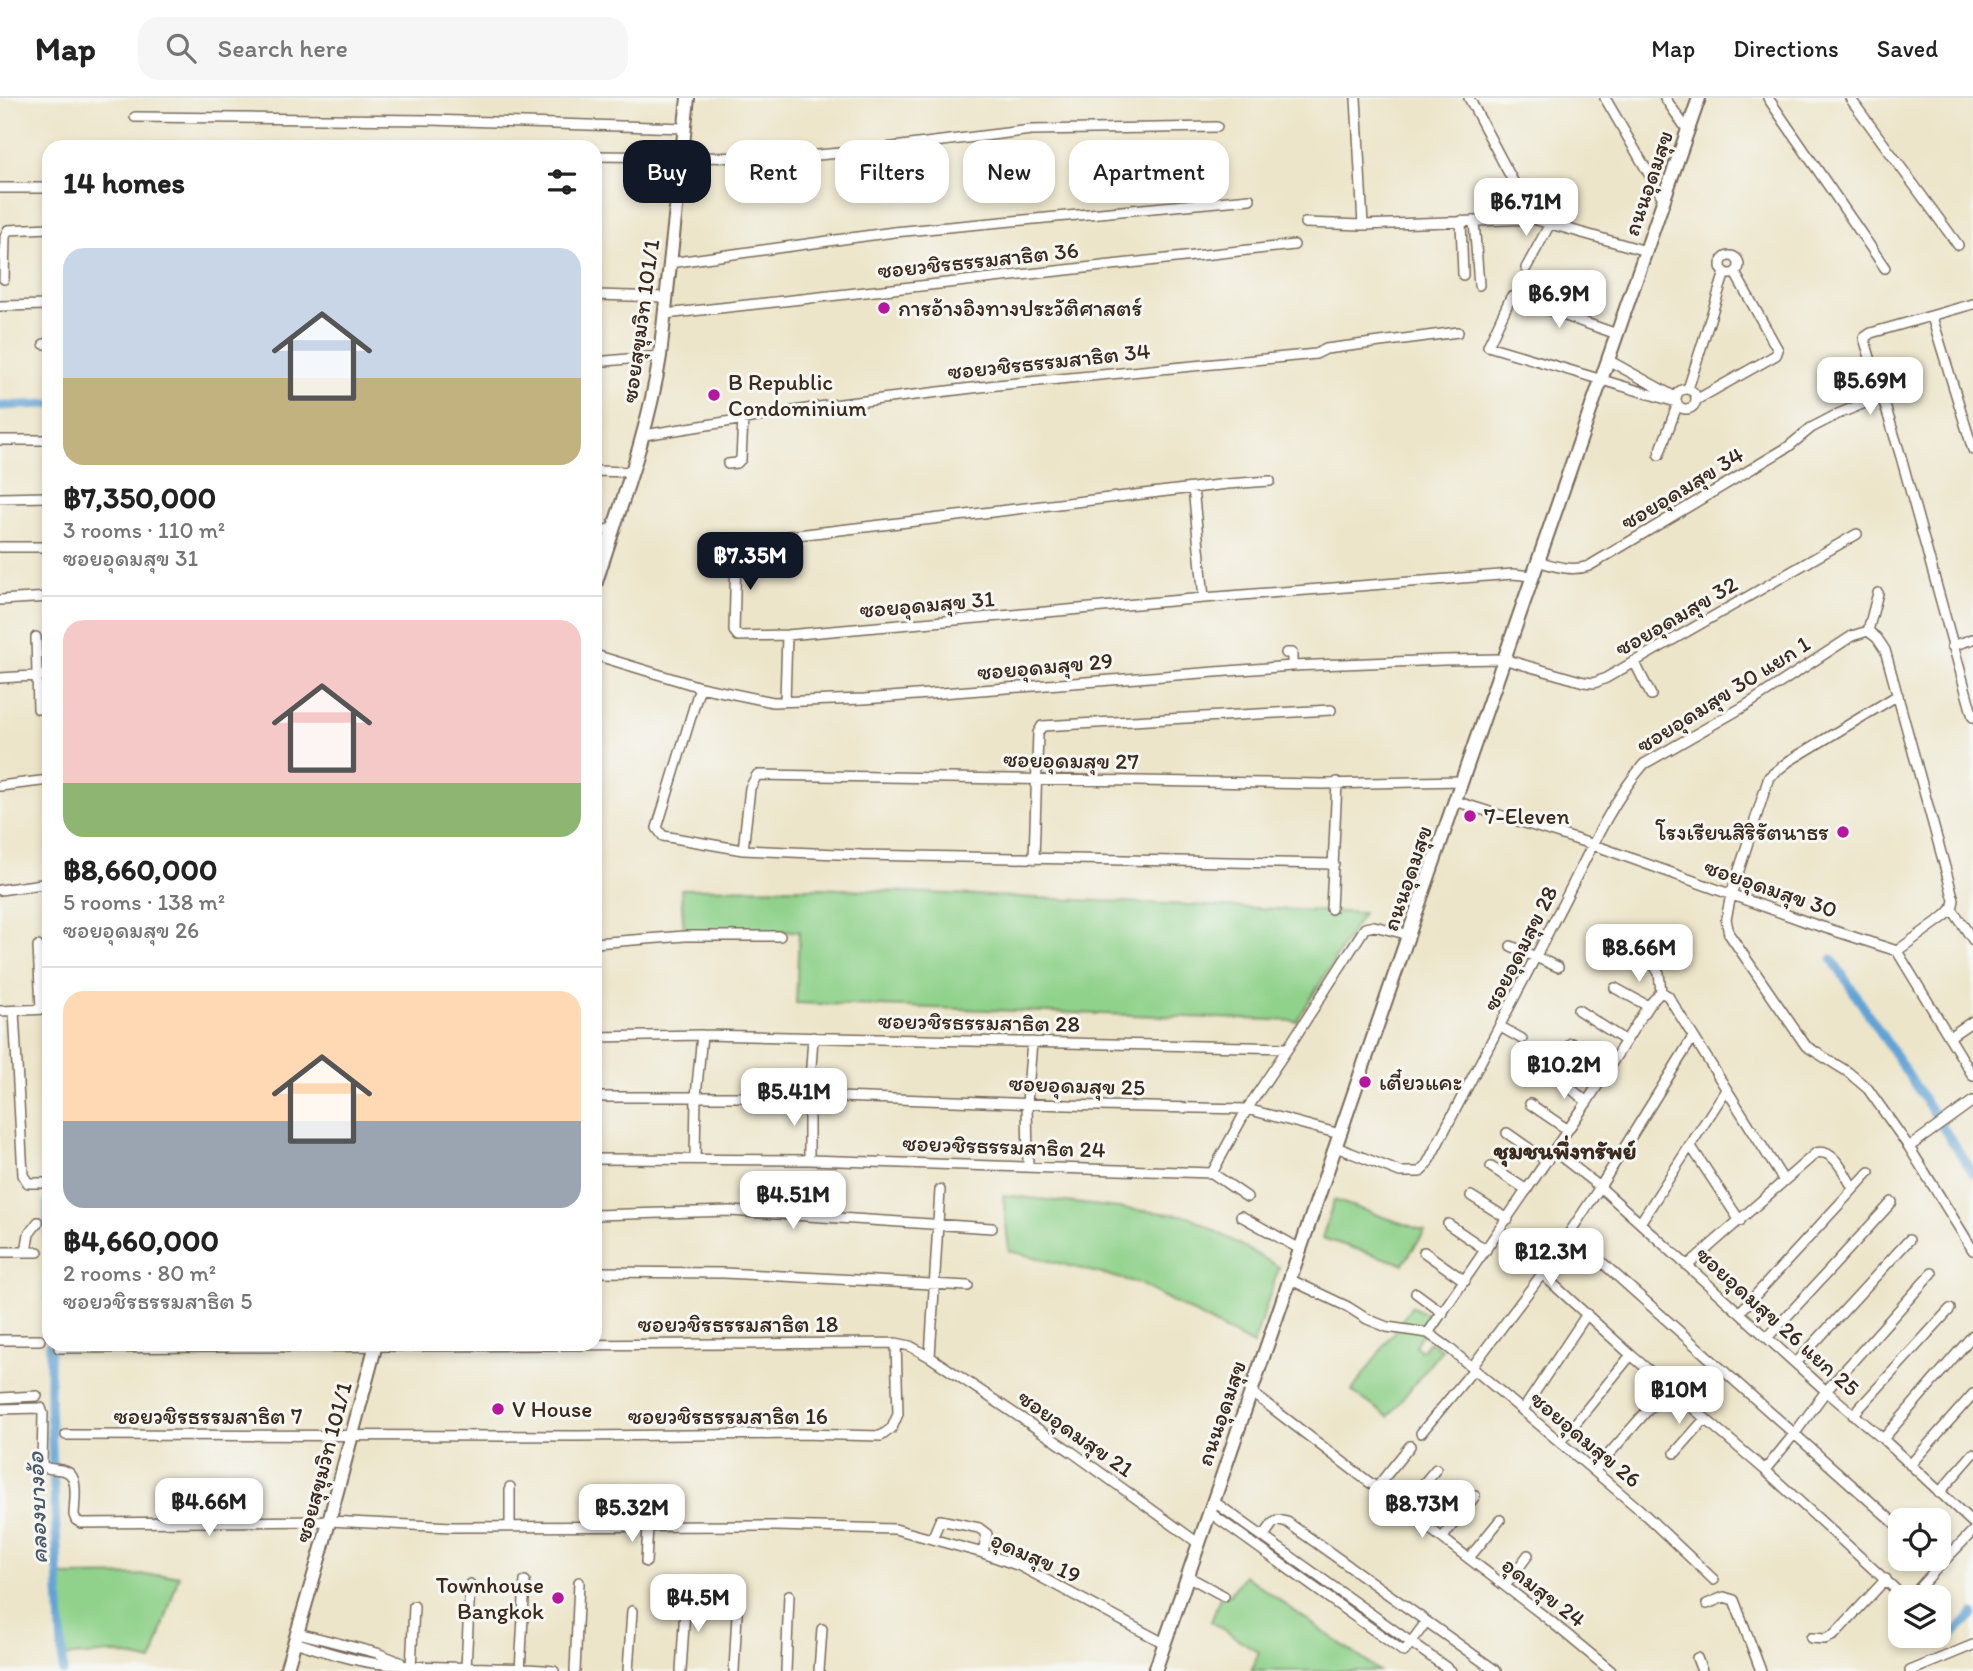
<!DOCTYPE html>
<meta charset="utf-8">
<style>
:root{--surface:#fff;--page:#f6f6f6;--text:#222;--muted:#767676;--line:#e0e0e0;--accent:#111827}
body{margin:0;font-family:Itim,"Playpen Sans Thai",sans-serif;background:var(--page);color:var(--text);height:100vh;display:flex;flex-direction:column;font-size:26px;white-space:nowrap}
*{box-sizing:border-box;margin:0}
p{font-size:23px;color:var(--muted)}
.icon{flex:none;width:38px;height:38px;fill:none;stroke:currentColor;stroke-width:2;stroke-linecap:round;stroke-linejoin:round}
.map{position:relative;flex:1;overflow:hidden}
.details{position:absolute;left:42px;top:42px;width:560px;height:1211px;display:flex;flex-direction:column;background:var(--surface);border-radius:21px;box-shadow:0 4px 10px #0003}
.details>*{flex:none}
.hud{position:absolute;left:623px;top:42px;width:665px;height:63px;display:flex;gap:14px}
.fabs{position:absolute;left:1888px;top:1410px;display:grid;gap:14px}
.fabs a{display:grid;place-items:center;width:63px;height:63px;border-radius:14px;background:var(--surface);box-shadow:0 4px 10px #0003;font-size:35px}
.price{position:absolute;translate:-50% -60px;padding:0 16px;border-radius:14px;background:#fff;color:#222;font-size:23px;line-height:46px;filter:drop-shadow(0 2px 4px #0008)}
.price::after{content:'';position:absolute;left:50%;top:42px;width:21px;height:16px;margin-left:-10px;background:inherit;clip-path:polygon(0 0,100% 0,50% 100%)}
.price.selected{background:var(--accent);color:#fff}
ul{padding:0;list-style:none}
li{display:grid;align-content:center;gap:14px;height:371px;padding:0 21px}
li+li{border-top:2px solid var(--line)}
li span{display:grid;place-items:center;height:217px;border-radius:21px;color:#555}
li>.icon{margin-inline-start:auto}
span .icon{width:126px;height:126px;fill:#fffc;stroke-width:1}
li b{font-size:30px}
h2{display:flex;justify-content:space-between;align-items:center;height:84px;padding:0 21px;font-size:30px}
.pill{padding:0 24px;border-radius:21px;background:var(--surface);box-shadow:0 4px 10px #0003;font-size:24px;line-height:63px}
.pill.selected{background:var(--accent);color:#fff}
header{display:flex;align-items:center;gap:42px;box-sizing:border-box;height:98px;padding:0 35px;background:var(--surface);border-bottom:2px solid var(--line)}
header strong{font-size:33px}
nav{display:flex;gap:38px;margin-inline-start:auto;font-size:24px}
.search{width:490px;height:63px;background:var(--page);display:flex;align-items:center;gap:18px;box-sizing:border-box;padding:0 24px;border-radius:21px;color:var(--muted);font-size:26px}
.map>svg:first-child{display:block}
</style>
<header>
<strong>Map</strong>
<div class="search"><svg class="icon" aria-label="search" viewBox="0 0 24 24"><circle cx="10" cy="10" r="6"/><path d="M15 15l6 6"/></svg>Search here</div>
<nav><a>Map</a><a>Directions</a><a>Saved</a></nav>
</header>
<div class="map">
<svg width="1973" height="1573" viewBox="0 0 1973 1573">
<rect width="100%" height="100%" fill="#f6f6f2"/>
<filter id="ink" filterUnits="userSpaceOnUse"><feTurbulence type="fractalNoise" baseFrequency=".0143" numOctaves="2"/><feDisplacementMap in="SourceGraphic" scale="14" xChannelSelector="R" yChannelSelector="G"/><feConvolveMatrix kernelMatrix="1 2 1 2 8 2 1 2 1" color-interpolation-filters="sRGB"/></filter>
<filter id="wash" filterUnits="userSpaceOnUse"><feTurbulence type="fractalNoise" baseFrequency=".00686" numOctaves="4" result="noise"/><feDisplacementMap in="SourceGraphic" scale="28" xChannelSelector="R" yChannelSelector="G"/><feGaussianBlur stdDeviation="1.57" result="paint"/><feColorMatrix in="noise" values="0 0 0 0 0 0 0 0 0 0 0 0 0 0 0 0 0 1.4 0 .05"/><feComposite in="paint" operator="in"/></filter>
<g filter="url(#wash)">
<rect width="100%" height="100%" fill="#ede5c9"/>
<path fill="#90d28b" stroke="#667e54" stroke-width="2" d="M 819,790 L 1363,815 L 1297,923 L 796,905 L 799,833 L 684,834 L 681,791 Z
M 1003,1097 L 1189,1118 L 1279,1169 L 1253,1247 L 1138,1185 L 1009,1153 Z
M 1334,1102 L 1425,1133 L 1403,1166 L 1322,1140 Z
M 1412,1208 L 1433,1220 L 1415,1247 L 1421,1253 L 1429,1244 L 1442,1251 L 1388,1319 L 1352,1293 Z
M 179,1477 L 152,1564 L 115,1555 L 59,1559 L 57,1478 Z
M 1244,1477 L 1379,1573 L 1251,1573 L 1259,1554 L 1211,1524 L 1222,1493 L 1229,1498 Z"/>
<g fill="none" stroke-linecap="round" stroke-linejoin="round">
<path stroke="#62a3d6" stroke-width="9" d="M 0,308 L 49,306
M 1832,861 L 1973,1075
M 48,1105 L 49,1201
M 50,1246 L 50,1310 L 63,1573
M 1954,1536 L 1973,1516"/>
</g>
</g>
<g filter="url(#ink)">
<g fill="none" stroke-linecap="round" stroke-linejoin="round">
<g stroke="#796b5a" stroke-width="12">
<path id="street" d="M 1356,0 L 1363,127 L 1533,121 L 1646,153
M 1469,0 L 1533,121
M 1605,0 L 1664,102
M 1665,0 L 1688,33
M 1768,0 L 1885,170
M 1850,0 L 1958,147
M 135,19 L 430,22 L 685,30
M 595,58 L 781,60 L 853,54 L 1031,32 L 1217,29
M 0,90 L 49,90
M 1461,123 L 1463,177
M 1474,123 L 1479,187
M 1305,125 L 1363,127
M1721 167a9 9 0 1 1 18 0a9 9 0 1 1-18 0Z
M 669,165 L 894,134 L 1250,101
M 1526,170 L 1551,124
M 4,181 L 5,139 L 8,132 L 49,130
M 595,197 L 667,199
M 1973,206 L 1871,235 L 1864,240 L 1901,359 L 1973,619
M 0,208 L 49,207
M 665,216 L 1294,147
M 1932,219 L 1973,352
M 1617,236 L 1511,199 L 1488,248 L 1676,304
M 44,246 L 49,246
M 1608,262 L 1675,299
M 595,264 L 660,258
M1676 301a10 10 0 1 1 20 0a10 10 0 1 1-20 0Z
M 1688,291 L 1725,174
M 1696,302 L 1776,257 L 1778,252 L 1735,175
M 644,337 L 832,307 L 997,287 L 1316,256 L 1326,251 L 1458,234
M 0,342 L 49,342
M 1659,357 L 1677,308
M 728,366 L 737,365 L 741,361 L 743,321
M 595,373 L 632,374
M 1270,383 L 1227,386 L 789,438 L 742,450 L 736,458 L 734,533 L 738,538 L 787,537 L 1204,500 L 1513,476 L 1532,478
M 1193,390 L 1204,500
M 0,400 L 49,399
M 595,433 L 613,431
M 0,449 L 49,449
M 1537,463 C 1555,468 1571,474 1589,468 L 1788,349 L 1811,330 L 1838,316 L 1882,298
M 0,502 L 49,499
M 1868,533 L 1877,540 L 1885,552 L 1954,802 L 1952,811 L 1945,818 L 1897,853
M 1868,533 L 1878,495
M 36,539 L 38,611
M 1952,548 L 1973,541
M 1286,555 L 1292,555 L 1292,568
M 595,557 L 700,589 L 773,604 L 864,601 L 1292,568 L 1444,562 L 1503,561 L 1584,584 L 1594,585 L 1606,580 L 1857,436
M 1634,563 L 1651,597
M 0,580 L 49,577
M 700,589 L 657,730 L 663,738 L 743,752 L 862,757 L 1334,766
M 1898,597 L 1789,663 L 1769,679 L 1731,797 L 1726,821 L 1729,836 L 1806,948 L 1848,974 L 1868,991 L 1909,1049 L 1973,1152
M 785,603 L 787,537
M 0,688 L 49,682
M 1455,703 L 1594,747 L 1807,824 L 1897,853 L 1973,978
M 743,752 L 750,690 L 757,677 L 1322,686 L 1461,683
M 1034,761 L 1038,635 L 1042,628 L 1331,612
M 0,792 L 49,785
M 1331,811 L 1337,684
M 1952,811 L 1973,842
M 595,845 L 685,838 L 780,838
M 38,848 L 41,911
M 1511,848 L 1558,869
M 1651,863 L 1659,875 L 1661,894
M 1615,890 L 1648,908
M 1578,912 L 1626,943
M 0,913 L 49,911
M 14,913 L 23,1077 L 28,1085 L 49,1085
M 1501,929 L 1522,941
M 595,939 L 702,937 L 1288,950 L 1247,1011 L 1212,1075 L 809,1062 L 595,1061
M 1949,939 L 1973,923
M 1571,945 L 1609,969
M 1288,950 L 1365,830 L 1374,828 L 1410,837
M 1558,980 L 1587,1004
M 595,999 L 838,999 L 1098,1008 L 1247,1011 L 1340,1036
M 1530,1006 L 1568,1032
M 1507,1035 L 1547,1063
M 1690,1047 L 1740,1123
M 1336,1049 L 1400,1074 L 1420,1074 L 1426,1068 C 1470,983 1515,900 1558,815 C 1583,768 1609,706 1644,666 L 1745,608 L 1852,538 L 1868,533
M 1909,1049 L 1973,1003
M 1554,1053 L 1600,1089 L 1640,1125 L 1826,1293 L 1883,1341 L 1973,1425
M 695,1061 L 696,998 L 702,937
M 809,1062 L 809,999 L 813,939
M 1028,1067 L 1027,1004 L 1032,944
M 1491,1069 L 1527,1092
M 1212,1075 L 1247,1099
M 1471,1098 L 1508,1121
M 595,1117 L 730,1113 L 992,1130
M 1241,1118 L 1300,1151
M 1640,1125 L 1726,992
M 1448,1126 L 1486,1152
M 1569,1135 L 1900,1430
M 0,1154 L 38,1154
M 26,1154 L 29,1136 L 38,1124
M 1424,1154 L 1465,1183
M 1688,1167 L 1816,1055 C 1834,1050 1845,1077 1853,1090
M 595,1174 L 724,1175 L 968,1188
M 1542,1176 L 1631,1257 L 1765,1372 L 1905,1500
M 1289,1181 L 1348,1209 L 1367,1221 L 1387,1229 L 1428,1235 L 1449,1250 L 1639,1411 L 1714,1482
M 1416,1195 L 1443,1215
M 1740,1214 L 1869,1074
M 1428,1235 L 1587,1004 L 1648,908 L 1661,894 L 1668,898 L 1784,1083
M 1767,1240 L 1892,1104
M 0,1242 L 40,1242
M 59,1250 L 896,1245 L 910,1248 L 930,1259 L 1072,1354 L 1198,1445
M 930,1259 L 940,1092
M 1796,1265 L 1909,1142
M 1472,1269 L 1542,1176 L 1600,1089 L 1693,939
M 1251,1294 L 1548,1521 L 1611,1573
M 0,1300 L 37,1298
M 0,1311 L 41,1310 L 43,1316 L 42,1367 C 49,1373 56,1370 65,1373 C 80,1377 74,1405 74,1417 L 76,1422 L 81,1425 L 329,1423 L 452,1429 L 775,1428 L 895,1431 L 983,1455 L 1020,1468 L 1164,1545
M 1523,1312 L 1587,1216
M 1853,1317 L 1950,1211
M 1421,1335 L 1474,1271
M 66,1337 L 578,1338 L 801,1336 L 881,1338 L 892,1330 L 898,1316 L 896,1245
M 1883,1341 L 1973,1237
M 1560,1344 L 1631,1257
M 1675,1355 L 1705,1321
M 1910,1367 L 1973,1296
M 1765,1372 L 1795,1335 L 1826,1293 L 1932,1175
M 1594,1373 L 1668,1289
M 1376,1390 L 1410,1348
M 1939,1395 L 1973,1356
M 1213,1403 L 1451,1573
M 1403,1410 L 1436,1371
M 1209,1414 L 1404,1554 L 1426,1524
M 510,1429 L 510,1389
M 1263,1439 L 1273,1425 L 1279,1422 L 1287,1424 L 1496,1573
M 1443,1439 L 1475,1398
M 932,1441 L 940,1422 L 979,1430 L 987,1436 L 983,1455
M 1469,1460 L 1500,1422
M 646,1464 L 648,1429
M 1940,1467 L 1973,1433
M 1187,1478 L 1224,1498
M 1505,1488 L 1528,1457
M 1910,1500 L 1940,1467 L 1935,1461
M 1707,1506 L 1724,1499 L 1734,1502 L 1761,1573
M 298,1535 L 377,1555 L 400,1564
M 1811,1540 L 1825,1541 L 1834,1537 L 1886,1481
M 295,1544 C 320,1552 346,1561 373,1565 C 433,1572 494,1567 554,1573
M 1697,1560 L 1702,1573
M 411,1571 L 414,1508
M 466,1571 L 470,1486
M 520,1573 L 525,1483
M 575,1573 L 579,1484
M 628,1573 L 632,1513
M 681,1573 L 686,1496
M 734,1573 L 738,1497
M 786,1573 L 789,1497
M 819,1573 L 822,1531
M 1910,1573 L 1973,1547"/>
</g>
<g stroke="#796b5a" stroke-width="16">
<path id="secondary" d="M 595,487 C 619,411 648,337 660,258 L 688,0
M 286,1573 L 322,1450 L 376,1246
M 1155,1573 C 1335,1048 1516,524 1699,0"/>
</g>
<use href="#street" stroke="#fff" stroke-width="9"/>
<use href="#secondary" stroke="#fff" stroke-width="12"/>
</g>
</g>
<g fill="#b5179e" stroke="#f6f6f2" stroke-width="2.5">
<circle cx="884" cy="210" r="7"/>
<circle cx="714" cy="297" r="7"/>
<circle cx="1470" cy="718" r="7"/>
<circle cx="1843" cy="734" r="7"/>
<circle cx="1365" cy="984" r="7"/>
<circle cx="498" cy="1311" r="7"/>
<circle cx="558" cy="1500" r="7"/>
</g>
<g text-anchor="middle" stroke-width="6" stroke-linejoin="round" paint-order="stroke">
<g font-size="23" fill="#3b2a1e" stroke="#f6f6f2">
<text transform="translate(1648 85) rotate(-71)" y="8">ถนนอุดมสุข</text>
<text transform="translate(978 162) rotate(-6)" y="8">ซอยวชิรธรรมสาธิต 36</text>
<text transform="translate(640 223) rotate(-82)" y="8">ซอยสุขุมวิท 101/1</text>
<text transform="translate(1049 263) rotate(-6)" y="8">ซอยวชิรธรรมสาธิต 34</text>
<text transform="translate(1682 390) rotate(-31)" y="8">ซอยอุดมสุข 34</text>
<text transform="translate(927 506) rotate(-5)" y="8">ซอยอุดมสุข 31</text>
<text transform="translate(1676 518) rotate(-30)" y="8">ซอยอุดมสุข 32</text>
<text transform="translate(1045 568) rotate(-5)" y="8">ซอยอุดมสุข 29</text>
<text transform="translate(1723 596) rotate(-32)" y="8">ซอยอุดมสุข 30 แยก 1</text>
<text transform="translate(1071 662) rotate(1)" y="8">ซอยอุดมสุข 27</text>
<text transform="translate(1407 780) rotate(-71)" y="8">ถนนอุดมสุข</text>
<text transform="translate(1771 790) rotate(19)" y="8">ซอยอุดมสุข 30</text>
<text transform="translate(1520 850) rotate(-63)" y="8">ซอยอุดมสุข 28</text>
<text transform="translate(979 924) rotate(1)" y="8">ซอยวชิรธรรมสาธิต 28</text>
<text transform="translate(1077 987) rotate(2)" y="8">ซอยอุดมสุข 25</text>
<text transform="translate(1004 1048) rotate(2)" y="8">ซอยวชิรธรรมสาธิต 24</text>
<text transform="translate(1778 1223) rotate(42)" y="8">ซอยอุดมสุข 26 แยก 25</text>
<text x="738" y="1234">ซอยวชิรธรรมสาธิต 18</text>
<text transform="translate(1221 1315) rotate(-71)" y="8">ถนนอุดมสุข</text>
<text x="208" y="1326">ซอยวชิรธรรมสาธิต 7</text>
<text x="728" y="1326">ซอยวชิรธรรมสาธิต 16</text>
<text transform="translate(1076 1335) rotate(35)" y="8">ซอยอุดมสุข 21</text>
<text transform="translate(1586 1341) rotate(40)" y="8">ซอยอุดมสุข 26</text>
<text transform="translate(323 1364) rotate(-75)" y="8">ซอยสุขุมวิท 101/1</text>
<text transform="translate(1036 1459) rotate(24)" y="8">อุดมสุข 19</text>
<text transform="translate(1544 1494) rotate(38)" y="8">อุดมสุข 24</text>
</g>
<g font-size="23" fill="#3b2a1e" stroke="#f6f6f2" text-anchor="start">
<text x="898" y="218">การอ้างอิงทางประวัติศาสตร์</text>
<text x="728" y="292">B Republic<tspan x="728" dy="26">Condominium</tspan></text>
<text x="1484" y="726">7-Eleven</text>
<text x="1829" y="742" text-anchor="end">โรงเรียนสิริรัตนาธร</text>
<text x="1379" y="992">เตี๋ยวแคะ</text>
<text x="512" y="1319">V House</text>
<text x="544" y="1495" text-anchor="end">Townhouse<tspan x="544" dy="26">Bangkok</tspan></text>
</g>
<g font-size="24" font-weight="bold" fill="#3b2a1e" stroke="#f6f6f2">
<text x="1565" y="1061">ชุมชนพึ่งทรัพย์</text>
</g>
<g font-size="24" font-style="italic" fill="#4b5a68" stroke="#f6f6f2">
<text transform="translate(37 1410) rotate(-92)" y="8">คลองบางอ้อ</text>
</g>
</g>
</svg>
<div class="fabs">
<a><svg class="icon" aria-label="locate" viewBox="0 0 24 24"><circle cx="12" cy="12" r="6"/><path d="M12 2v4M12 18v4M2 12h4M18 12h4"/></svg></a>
<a><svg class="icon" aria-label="layers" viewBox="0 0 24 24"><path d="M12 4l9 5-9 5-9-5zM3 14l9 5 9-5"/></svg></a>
</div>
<b class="price" style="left:1526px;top:140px">฿6.71M</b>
<b class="price" style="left:1559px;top:232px">฿6.9M</b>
<b class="price" style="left:1870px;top:319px">฿5.69M</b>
<b class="price selected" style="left:750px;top:494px">฿7.35M</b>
<b class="price" style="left:1639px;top:886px">฿8.66M</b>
<b class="price" style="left:1564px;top:1003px">฿10.2M</b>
<b class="price" style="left:794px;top:1030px">฿5.41M</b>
<b class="price" style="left:793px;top:1133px">฿4.51M</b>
<b class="price" style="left:1551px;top:1190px">฿12.3M</b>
<b class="price" style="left:1679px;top:1328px">฿10M</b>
<b class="price" style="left:209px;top:1440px">฿4.66M</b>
<b class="price" style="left:1422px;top:1442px">฿8.73M</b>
<b class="price" style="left:632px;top:1446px">฿5.32M</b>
<b class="price" style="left:698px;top:1536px">฿4.5M</b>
<div class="hud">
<a class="pill selected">Buy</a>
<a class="pill">Rent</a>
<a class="pill">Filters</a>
<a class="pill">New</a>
<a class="pill">Apartment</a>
</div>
<section class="details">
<h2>14 homes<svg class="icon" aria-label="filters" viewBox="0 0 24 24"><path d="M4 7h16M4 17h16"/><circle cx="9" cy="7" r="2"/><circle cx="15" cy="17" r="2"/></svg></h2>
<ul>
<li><span style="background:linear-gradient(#c9d6e8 60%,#c2b280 0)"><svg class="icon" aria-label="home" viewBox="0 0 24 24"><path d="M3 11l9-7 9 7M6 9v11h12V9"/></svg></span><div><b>฿7,350,000</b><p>3 rooms · 110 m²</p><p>ซอยอุดมสุข 31</p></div></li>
<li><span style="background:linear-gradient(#f6c9c9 75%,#8fb573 0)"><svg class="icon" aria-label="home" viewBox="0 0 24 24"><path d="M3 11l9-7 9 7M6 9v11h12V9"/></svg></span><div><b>฿8,660,000</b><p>5 rooms · 138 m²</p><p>ซอยอุดมสุข 26</p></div></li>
<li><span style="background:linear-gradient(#ffd9b3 60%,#9aa5b1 0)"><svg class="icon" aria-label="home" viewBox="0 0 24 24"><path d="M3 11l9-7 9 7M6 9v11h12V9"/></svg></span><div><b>฿4,660,000</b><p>2 rooms · 80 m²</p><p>ซอยวชิรธรรมสาธิต 5</p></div></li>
</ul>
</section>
</div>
